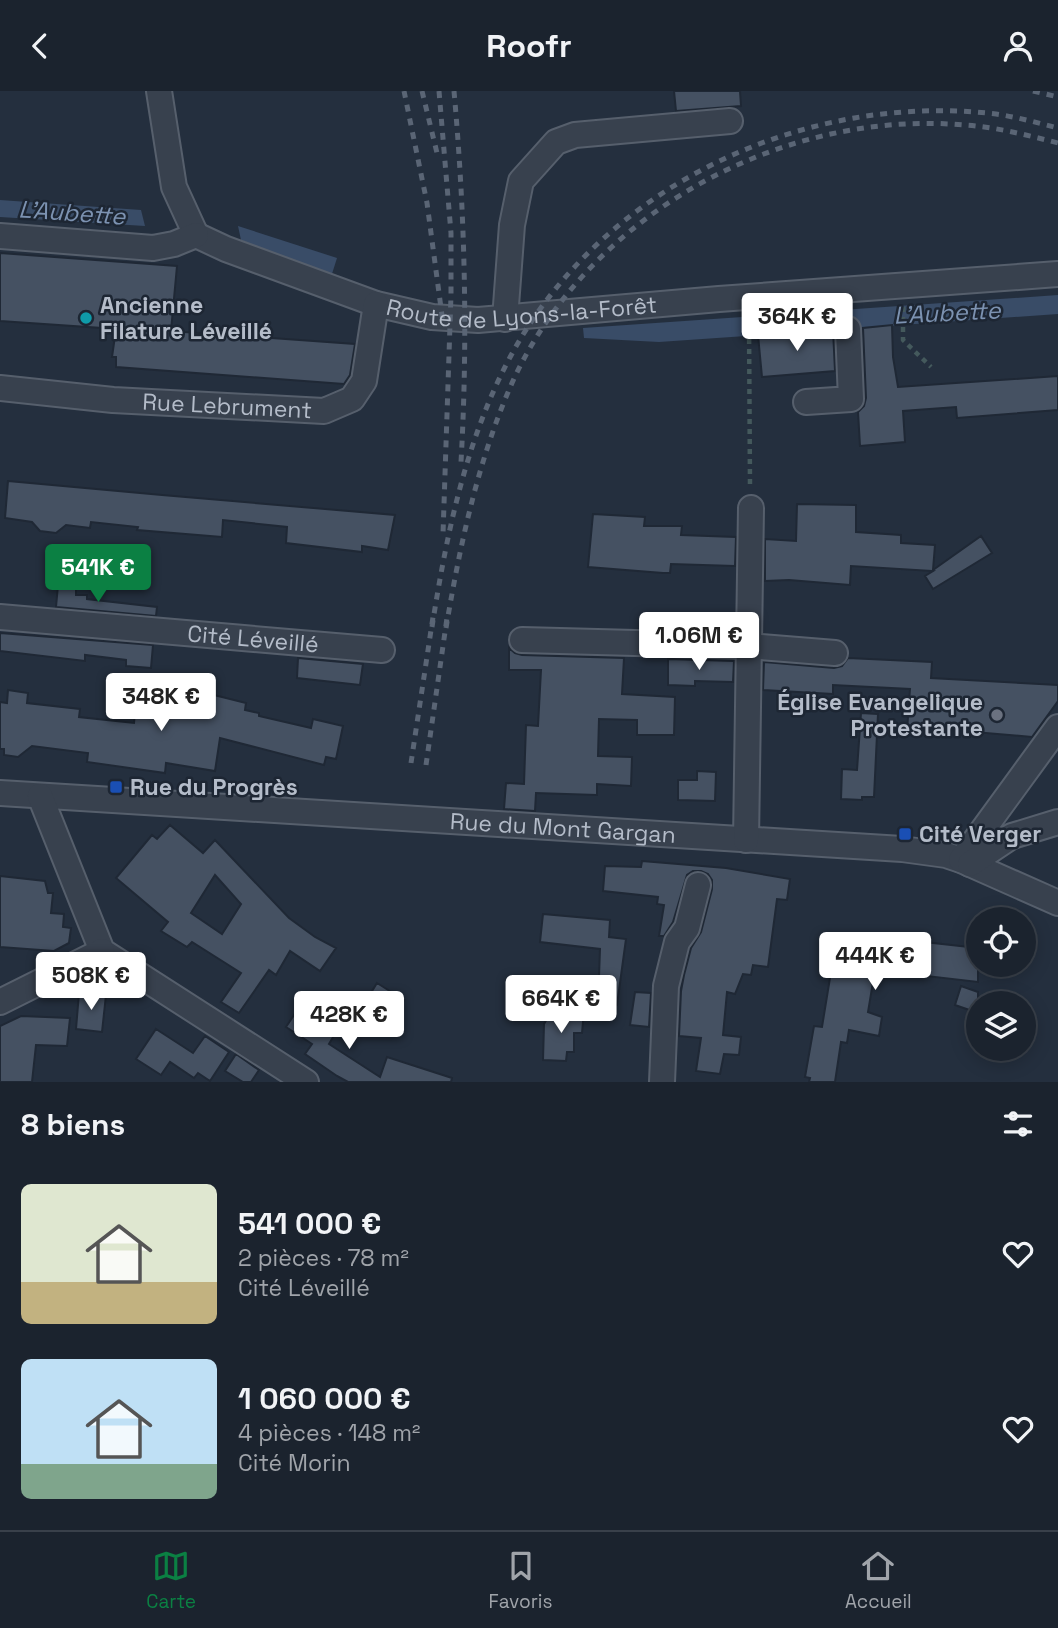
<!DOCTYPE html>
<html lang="fr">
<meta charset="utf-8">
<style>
:root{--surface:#1b232e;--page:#242b36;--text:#f1f3f6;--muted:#a0a4aa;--line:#39404a;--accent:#0b8043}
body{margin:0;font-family:"Space Grotesk",sans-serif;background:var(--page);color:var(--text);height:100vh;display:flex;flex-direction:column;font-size:26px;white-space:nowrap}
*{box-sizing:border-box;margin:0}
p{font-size:23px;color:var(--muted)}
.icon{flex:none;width:38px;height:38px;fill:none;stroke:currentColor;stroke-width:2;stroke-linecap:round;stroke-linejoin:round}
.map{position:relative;height:991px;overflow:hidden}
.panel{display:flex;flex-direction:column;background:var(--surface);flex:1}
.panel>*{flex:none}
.buttons{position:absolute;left:966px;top:816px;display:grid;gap:14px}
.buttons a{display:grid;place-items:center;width:70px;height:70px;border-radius:50%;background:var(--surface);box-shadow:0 4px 18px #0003,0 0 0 2px var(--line);font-size:35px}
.price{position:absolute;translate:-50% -60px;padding:0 16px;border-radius:7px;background:#fff;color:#222;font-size:23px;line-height:46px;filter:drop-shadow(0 2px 4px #0008)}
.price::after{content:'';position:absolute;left:50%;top:42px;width:21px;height:16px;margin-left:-10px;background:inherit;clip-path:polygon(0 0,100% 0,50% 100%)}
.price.on{background:var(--accent);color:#fff}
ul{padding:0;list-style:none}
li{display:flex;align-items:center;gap:21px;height:175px;padding:0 21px}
li span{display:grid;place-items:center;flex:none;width:196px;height:140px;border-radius:10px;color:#555}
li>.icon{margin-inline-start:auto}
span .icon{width:84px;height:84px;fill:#fffc;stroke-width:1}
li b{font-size:30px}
h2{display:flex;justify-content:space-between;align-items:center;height:84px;padding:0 21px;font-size:30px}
header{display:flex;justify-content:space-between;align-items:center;height:91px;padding:0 21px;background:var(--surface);font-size:32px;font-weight:700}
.menu{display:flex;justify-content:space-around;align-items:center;height:98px;border-top:2px solid var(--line);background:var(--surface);font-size:19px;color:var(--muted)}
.menu a{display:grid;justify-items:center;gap:4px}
.menu .on{color:var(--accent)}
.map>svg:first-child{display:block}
</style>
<header><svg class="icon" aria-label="back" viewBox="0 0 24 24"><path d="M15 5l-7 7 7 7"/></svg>Roofr<svg class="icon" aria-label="person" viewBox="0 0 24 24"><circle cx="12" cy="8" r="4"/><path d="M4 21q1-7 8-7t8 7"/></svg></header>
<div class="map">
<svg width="1058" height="991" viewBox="0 0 1058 991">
<rect width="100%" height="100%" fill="#242f3e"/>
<path fill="#394c67" d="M 0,109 L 141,119 L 145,135 L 0,126 Z
M 238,135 L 337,167 L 331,186 L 241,149 Z
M 1058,204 L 1058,223 L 659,251 L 584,247 L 583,237 Z"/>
<path fill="#455162" stroke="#1f2835" stroke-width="2" fill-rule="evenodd" d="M 674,0 L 740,0 L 741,15 L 676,20 Z
M 0,162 L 177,175 L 171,240 L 355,253 L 350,284 L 344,293 L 116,276 L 116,266 L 112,266 L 116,238 L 0,230 Z
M 892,234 L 893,266 L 898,296 L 1058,285 L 1058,319 L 957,327 L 956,316 L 903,320 L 905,351 L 860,355 L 858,321 L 864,315 L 866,307 L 863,237 Z
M 833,239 L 835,280 L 762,286 L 758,244 Z
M 8,390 L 162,404 L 395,424 L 388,459 L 362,455 L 362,461 L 286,452 L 287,436 L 223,429 L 222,446 L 137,439 L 138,436 L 91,431 L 90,437 L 66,434 L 56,442 L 40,440 L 32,431 L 5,427 Z
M 797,413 L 856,414 L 856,441 L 901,444 L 901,452 L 935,454 L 933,479 L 981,445 L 992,462 L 933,498 L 925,485 L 933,480 L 851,475 L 850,494 L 789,489 L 765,490 L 765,448 L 796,450 Z
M 593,423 L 645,426 L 644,435 L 682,435 L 681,444 L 736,446 L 735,475 L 671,473 L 670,482 L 663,482 L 588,476 Z
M 58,494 L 76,496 L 76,504 L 87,504 L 87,508 L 157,516 L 156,525 L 56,516 Z
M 659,529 L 689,530 L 689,534 L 723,534 L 723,539 L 658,538 Z
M 0,542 L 153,554 L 151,577 L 126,575 L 126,569 L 85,564 L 85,570 L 0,560 Z
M 509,557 L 515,562 L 522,564 L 624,567 L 622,603 L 675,606 L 674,644 L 637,644 L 637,629 L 599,628 L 598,665 L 632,666 L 631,695 L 597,693 L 597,704 L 536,702 L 535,720 L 504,718 L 506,692 L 524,693 L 526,634 L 538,635 L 541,579 L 509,579 Z
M 298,567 L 363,573 L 360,594 L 297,587 Z
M 848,567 L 932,571 L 931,587 L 1058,594 L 1058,610 L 1032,646 L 928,637 L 928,642 L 907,640 L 910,598 L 833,594 L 833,603 L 763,599 L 764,571 L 834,577 L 842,575 Z
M 668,568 L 734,570 L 733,591 L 695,590 L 695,595 L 668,594 Z
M 8,599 L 28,602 L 27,612 L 80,618 L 79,626 L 134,632 L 136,611 L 195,615 L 198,600 L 246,612 L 245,619 L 259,622 L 259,625 L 311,637 L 313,628 L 343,635 L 336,668 L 326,666 L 324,674 L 220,647 L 215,680 L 166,672 L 165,682 L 87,671 L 88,662 L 32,655 L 18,666 L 4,664 L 4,658 L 0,658 L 0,611 L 7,612 Z
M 861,622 L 878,623 L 874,706 L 862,706 L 862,709 L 841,708 L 842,678 L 857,679 Z
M 697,680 L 716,681 L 715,710 L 678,709 L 678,689 L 697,689 Z
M 170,734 L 203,762 L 215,749 L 289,827 L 315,846 L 336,857 L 320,880 L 290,860 L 276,884 L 269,879 L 239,922 L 221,911 L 241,882 L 192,851 L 187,856 L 161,840 L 168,831 L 116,787 L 152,744 L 157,748 ZM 215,784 L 241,813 L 222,843 L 191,822 Z
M 642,770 L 726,777 L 790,788 L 787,809 L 777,808 L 768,876 L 753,874 L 751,884 L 743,883 L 735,903 L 727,901 L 723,944 L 741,946 L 739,964 L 724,963 L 720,983 L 696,980 L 701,947 L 679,945 L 681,900 L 684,884 L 691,857 L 701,841 L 712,798 L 712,789 L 708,783 L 701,780 L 693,780 L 687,784 L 673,831 L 664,845 L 659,845 L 664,814 L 657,813 L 658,806 L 603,800 L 605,775 L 641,776 Z
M 0,785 L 45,790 L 48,802 L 53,802 L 51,822 L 64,823 L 63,836 L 71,837 L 69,852 L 54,860 L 0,856 Z
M 543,823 L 610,829 L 609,846 L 626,848 L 617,914 L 598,914 L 600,858 L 540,851 Z
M 906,849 L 978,857 L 978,891 L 875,879 L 868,921 L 882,926 L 879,945 L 849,939 L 847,952 L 841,951 L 835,991 L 809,991 L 810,987 L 805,986 L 814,935 L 822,936 L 836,850 L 904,861 Z
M 377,892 L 404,909 L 390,935 L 361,918 Z
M 961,895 L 978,901 L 978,922 L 955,914 Z
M 635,901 L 651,902 L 649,936 L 630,934 Z
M 79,902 L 106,904 L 102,941 L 76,938 Z
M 318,910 L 344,928 L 329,953 L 380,986 L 387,966 L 452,987 L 451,991 L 348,991 L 337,985 L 305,963 L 312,953 L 286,936 L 300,915 L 310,922 Z
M 560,920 L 584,920 L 582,942 L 574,942 L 574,961 L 567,961 L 566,970 L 543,969 L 544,933 L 548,926 L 560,926 Z
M 21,925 L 70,927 L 67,955 L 36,954 L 32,991 L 0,991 L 0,935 Z
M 156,938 L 193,962 L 205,945 L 229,961 L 210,990 L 198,982 L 194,987 L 170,971 L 161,984 L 136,968 Z
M 236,963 L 259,979 L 251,991 L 243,991 L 225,980 Z"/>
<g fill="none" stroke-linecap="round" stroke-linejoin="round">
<g stroke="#565f6c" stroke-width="28">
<g id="minor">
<path d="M 159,0 L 174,96 L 196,144"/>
<path id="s1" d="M 196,144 L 226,158 L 376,213 L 432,226 L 478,229 L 719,208 L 1058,183"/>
<path d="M 0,145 L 153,157 L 174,153 L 196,144"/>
<path d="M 505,228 L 512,134 L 521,90 L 556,51 L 575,44 L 730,30"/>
<path id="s2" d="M 0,297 L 113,309 L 324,320 L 352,308 L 364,290 L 376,213"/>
<path d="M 806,311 L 851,308 L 848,238"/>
<path id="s3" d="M 0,526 L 382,559"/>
<path d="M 522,549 L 748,555 L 835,562"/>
<path id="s4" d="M 0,702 L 902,758 L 946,764 L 961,769 L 1058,812"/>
<path d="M 40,705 L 102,860 L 306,991"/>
<path d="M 746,749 L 751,417"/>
<path d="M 961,769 L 1058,636"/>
<path d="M 970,773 L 1012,745 L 1058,731"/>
<path d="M 0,911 L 102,860"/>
<path d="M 662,991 L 666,895 L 677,851 L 687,837 L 698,794"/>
</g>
</g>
<path stroke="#44595c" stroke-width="4.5" stroke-dasharray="5 5" stroke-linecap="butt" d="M 903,216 L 903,249 L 931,276
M 749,228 L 750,395"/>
<use href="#minor" stroke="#38414e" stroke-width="24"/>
<path stroke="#5a6575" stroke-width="5" stroke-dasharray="7 7" stroke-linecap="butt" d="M 404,0 L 427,112 L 443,232
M 422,0 L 437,62
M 439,0 L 451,142 L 451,204 L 443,443
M 454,0 C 465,123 468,247 461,371
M 1033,0 L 1058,6
M 432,536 C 446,446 465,353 507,272 C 597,97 803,0 996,23 C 1017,26 1038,32 1058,37
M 446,537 C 460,454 478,369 512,292 C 588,123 782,18 964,34 C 996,36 1027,44 1058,52
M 411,672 L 433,526
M 426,674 L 447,527"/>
</g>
<circle fill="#0f9aa8" stroke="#1d2633" stroke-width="2.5" cx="86" cy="227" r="7"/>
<circle fill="#6b7280" stroke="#1d2633" stroke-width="2.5" cx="997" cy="624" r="7"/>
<g fill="#1a4fb4" stroke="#1d2633" stroke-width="2.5">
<rect x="109" y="689" width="14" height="14" rx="3.5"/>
<rect x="898" y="736" width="14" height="14" rx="3.5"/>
</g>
<g text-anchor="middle" stroke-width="5" stroke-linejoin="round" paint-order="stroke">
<g font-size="23" fill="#b4bcc9" stroke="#1d2633">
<text dy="8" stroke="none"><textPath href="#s1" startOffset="340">Route de Lyons-la-Forêt</textPath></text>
<text dy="8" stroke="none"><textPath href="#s2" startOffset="228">Rue Lebrument</textPath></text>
<text dy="8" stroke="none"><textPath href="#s3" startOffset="254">Cité Léveillé</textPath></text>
<text dy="8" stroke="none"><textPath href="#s4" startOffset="564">Rue du Mont Gargan</textPath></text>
</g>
<g font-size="23" font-weight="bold" fill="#b4bcc9" stroke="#1d2633" text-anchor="start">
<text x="100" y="222">Ancienne<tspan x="100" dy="26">Filature Léveillé</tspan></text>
<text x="983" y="619" text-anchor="end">Église Evangelique<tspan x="983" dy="26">Protestante</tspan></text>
<text x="130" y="704">Rue du Progrès</text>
<text x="919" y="751">Cité Verger</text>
</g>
<g font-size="24" font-style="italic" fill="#7c92b1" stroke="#1d2633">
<text transform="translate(72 122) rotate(4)" y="8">L'Aubette</text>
<text transform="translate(947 222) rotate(-3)" y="8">L'Aubette</text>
</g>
</g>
</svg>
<div class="buttons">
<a><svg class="icon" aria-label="locate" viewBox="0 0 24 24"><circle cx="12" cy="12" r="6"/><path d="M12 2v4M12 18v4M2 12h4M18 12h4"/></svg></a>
<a><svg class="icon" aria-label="layers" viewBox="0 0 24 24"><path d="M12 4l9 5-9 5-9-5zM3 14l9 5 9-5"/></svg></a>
</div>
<b class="price" style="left:797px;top:262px">364K €</b>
<b class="price on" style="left:98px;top:513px">541K €</b>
<b class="price" style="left:699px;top:581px">1.06M €</b>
<b class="price" style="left:161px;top:642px">348K €</b>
<b class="price" style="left:875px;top:901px">444K €</b>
<b class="price" style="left:91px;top:921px">508K €</b>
<b class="price" style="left:561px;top:944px">664K €</b>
<b class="price" style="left:349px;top:960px">428K €</b>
</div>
<section class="panel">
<h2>8 biens<svg class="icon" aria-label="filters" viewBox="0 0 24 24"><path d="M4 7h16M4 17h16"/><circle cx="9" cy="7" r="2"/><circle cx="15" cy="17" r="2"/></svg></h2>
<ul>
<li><span style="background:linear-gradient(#dfe7d0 70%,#c2b280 0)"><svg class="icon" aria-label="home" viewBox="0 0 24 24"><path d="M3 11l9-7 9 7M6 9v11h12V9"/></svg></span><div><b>541 000 €</b><p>2 pièces · 78 m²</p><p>Cité Léveillé</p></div><svg class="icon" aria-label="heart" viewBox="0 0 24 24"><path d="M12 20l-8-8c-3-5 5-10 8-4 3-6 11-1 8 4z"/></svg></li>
<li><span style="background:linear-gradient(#bfe0f5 75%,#7fa58c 0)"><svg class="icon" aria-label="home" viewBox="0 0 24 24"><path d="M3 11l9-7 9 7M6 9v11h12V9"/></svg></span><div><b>1 060 000 €</b><p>4 pièces · 148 m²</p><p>Cité Morin</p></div><svg class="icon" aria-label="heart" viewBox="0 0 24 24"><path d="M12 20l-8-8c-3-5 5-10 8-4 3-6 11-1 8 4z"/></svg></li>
</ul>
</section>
<nav class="menu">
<a class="on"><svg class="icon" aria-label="map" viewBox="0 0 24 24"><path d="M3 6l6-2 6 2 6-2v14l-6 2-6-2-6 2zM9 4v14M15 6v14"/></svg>Carte</a>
<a><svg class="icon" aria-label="saved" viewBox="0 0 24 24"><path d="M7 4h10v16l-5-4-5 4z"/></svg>Favoris</a>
<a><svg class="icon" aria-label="home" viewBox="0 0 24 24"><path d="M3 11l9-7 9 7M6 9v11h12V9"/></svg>Accueil</a>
</nav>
